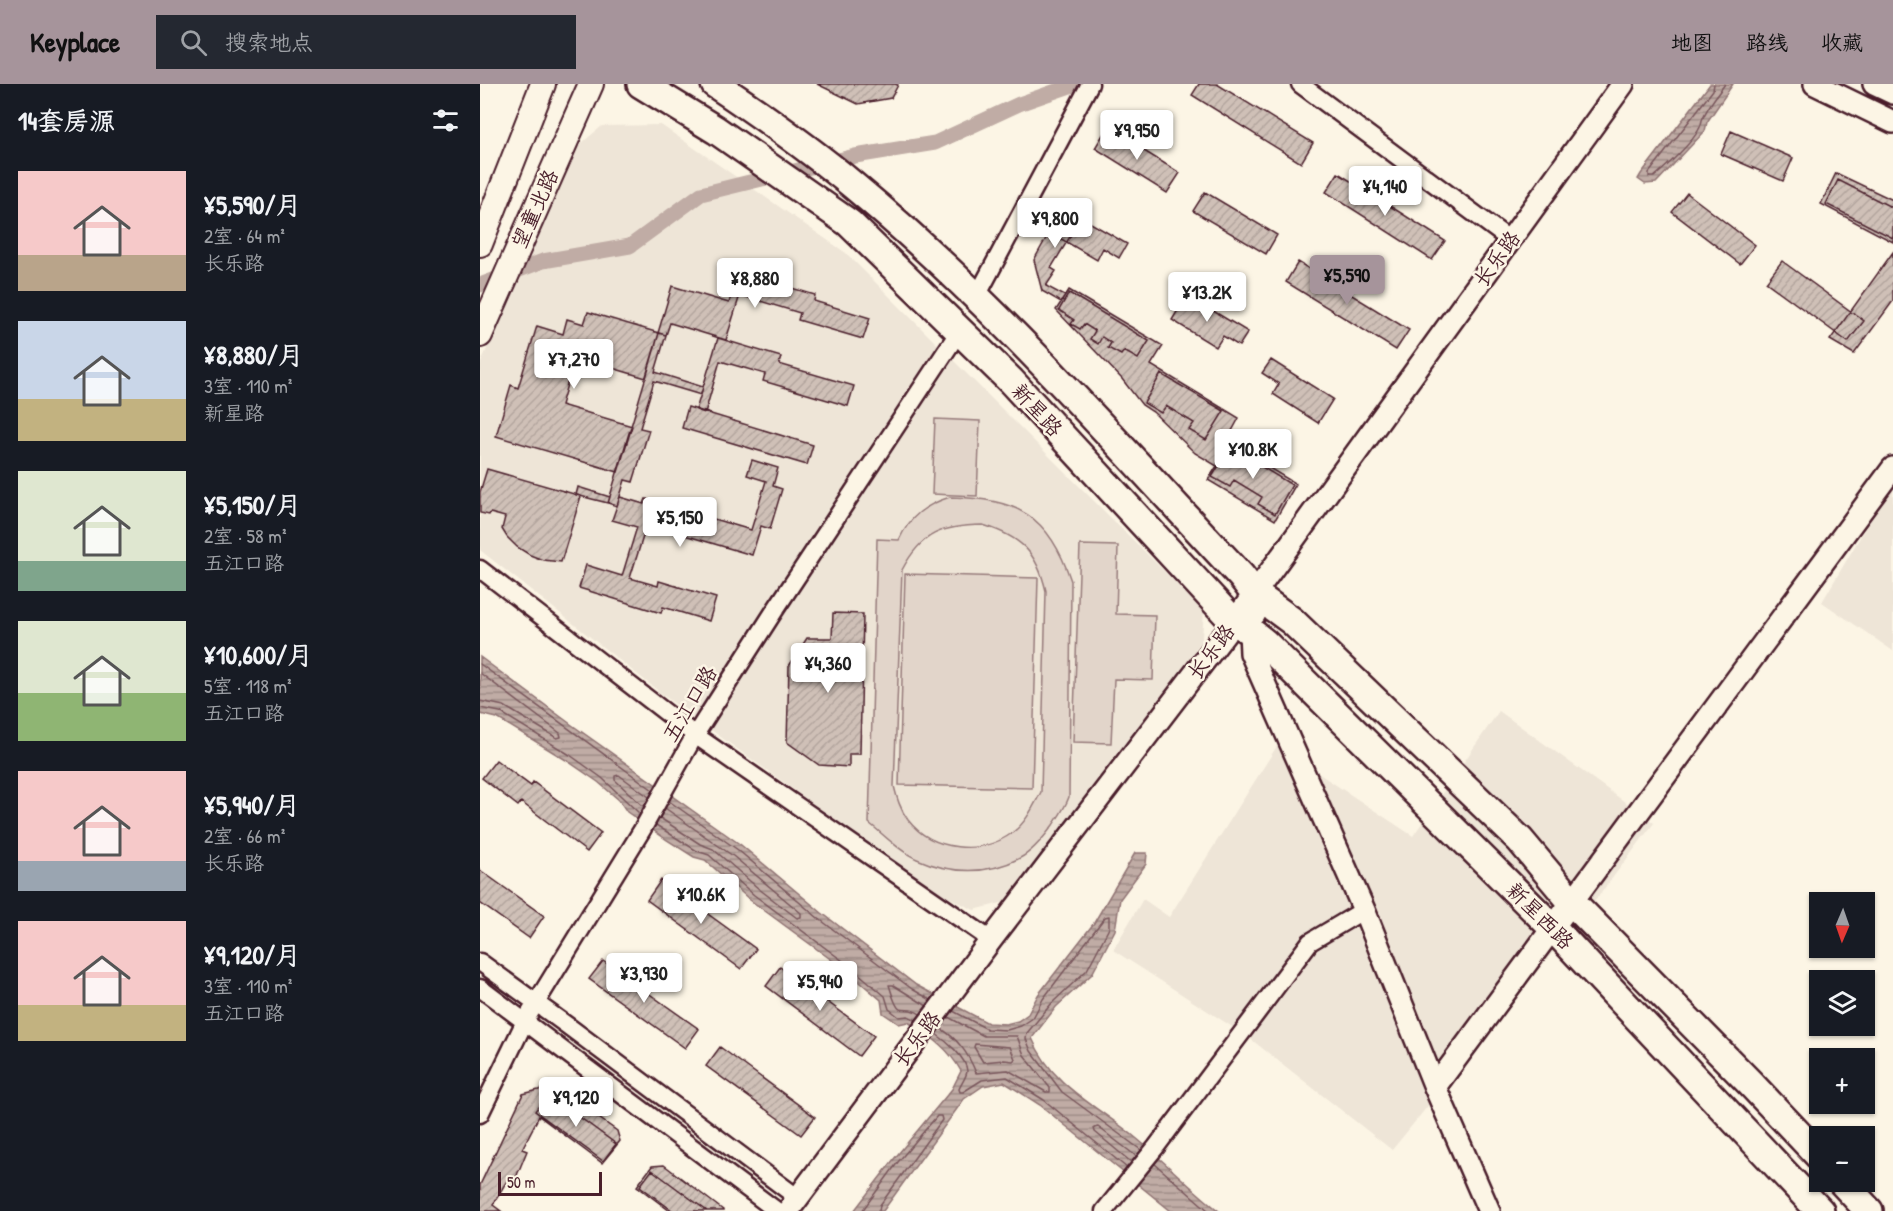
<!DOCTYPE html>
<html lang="zh">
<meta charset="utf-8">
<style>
:root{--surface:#171b24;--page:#242831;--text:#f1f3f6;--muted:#9ea1a6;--accent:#a6949b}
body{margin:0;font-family:"Patrick Hand","LXGW WenKai TC",sans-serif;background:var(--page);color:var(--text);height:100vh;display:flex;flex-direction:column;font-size:22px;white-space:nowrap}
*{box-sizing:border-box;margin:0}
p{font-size:20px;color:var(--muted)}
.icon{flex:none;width:33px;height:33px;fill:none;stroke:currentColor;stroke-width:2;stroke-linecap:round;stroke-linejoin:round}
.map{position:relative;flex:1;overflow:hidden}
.drawer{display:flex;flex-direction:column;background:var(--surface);width:480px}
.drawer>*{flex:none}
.needle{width:39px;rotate:182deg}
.buttons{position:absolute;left:1329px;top:808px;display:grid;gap:12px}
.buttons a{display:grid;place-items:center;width:66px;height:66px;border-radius:0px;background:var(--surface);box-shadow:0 2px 4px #0004;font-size:30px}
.scale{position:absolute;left:18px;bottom:15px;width:104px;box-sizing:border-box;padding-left:6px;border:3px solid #4a1f2b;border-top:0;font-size:16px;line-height:21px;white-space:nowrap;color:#4a1f2b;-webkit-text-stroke:4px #fcf5e5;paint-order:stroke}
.price{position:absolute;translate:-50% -51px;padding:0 14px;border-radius:6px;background:#fff;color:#222;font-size:20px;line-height:39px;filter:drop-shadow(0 2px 3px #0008)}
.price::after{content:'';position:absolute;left:50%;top:36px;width:18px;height:14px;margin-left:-9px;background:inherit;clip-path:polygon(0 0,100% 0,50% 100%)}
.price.on{background:var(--accent);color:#111}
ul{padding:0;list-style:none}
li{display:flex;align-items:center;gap:18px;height:150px;padding:0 18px}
li span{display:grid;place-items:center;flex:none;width:168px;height:120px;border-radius:0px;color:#555}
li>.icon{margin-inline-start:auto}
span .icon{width:72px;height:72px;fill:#fffc;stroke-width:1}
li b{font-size:26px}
h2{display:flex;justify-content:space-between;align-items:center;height:72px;padding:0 18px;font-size:26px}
header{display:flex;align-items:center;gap:36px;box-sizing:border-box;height:84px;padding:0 30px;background:var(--accent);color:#111}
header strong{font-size:28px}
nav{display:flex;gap:33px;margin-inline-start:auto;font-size:21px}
.search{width:420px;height:54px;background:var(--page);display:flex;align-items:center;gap:15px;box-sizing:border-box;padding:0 21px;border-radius:0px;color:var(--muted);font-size:22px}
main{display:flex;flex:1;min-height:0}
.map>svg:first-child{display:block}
</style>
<header>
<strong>Keyplace</strong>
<div class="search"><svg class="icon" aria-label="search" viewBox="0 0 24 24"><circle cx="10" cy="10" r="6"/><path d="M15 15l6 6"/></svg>搜索地点</div>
<nav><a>地图</a><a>路线</a><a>收藏</a></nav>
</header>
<main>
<section class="drawer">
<h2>14套房源<svg class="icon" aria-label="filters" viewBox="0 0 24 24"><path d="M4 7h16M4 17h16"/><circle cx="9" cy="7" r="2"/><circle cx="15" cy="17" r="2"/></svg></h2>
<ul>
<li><span style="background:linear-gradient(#f6c9c9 70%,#b9a48a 0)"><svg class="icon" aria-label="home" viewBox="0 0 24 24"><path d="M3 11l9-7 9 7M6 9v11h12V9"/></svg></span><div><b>¥5,590/月</b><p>2室 · 64 m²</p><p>长乐路</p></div></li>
<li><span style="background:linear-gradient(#c9d6e8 65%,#c2b280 0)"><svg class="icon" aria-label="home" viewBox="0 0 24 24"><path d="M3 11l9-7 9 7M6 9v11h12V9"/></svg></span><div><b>¥8,880/月</b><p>3室 · 110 m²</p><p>新星路</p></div></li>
<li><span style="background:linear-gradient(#dfe7d0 75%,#7fa58c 0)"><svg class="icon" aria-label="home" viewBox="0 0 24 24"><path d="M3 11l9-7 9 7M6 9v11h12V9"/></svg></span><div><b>¥5,150/月</b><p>2室 · 58 m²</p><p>五江口路</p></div></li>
<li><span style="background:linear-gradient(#dfe7d0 60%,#8fb573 0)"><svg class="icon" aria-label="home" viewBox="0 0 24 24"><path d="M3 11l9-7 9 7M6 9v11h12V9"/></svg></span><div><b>¥10,600/月</b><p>5室 · 118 m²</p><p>五江口路</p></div></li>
<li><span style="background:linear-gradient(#f6c9c9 75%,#9aa5b1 0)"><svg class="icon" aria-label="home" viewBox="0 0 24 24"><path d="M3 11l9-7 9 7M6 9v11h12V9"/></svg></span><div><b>¥5,940/月</b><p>2室 · 66 m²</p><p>长乐路</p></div></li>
<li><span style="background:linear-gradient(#f6c9c9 70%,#c2b280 0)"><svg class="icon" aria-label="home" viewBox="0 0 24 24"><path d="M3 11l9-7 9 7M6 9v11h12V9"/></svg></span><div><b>¥9,120/月</b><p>3室 · 110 m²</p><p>五江口路</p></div></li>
</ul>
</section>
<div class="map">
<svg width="1413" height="1127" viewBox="0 0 1413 1127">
<defs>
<pattern id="water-rules" width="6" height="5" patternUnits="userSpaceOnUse" patternTransform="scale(1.5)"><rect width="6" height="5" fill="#c0aca5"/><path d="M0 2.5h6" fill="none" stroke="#9e8b87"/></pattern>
<pattern id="building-hatch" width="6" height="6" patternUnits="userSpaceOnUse" patternTransform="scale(1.5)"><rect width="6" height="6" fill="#cfc0b7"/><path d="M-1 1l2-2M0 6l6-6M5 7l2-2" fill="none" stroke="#b3a59e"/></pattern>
</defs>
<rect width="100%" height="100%" fill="#fcf5e5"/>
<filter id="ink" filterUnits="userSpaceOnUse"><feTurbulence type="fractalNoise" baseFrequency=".0167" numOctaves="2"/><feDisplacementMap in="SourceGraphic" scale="12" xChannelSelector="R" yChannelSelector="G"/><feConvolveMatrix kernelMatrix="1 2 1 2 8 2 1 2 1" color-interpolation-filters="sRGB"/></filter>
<g filter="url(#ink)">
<path fill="#eee5d7" d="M 181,41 L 366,169 L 724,527 L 721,567 L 529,817 L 494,826 L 448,803 L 191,617 L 0,466 L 0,281 L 91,68 L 122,42 Z
M 1413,404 L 1413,567 L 1342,518 L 1392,433 Z
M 1019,627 L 1174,739 L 1121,809 L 912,1066 L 768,953 L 633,866 L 663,815 L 689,833 L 797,662 L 933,752 Z"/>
<path fill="#e2d5ca" stroke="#967a7a" stroke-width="1.5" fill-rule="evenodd" d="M 455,335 L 500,337 L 497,412 L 452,410 Z
M 470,413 C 537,415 569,430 591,497 L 589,713 C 585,724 579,732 573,741 C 565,752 552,768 540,774 C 508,791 470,790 437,775 C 419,767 404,751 389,739 L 397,455 L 419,456 C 430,432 445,421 470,413 ZM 503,441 C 541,453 557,468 566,507 L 561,708 C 553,723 546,739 532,749 C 501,772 452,767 428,736 C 420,725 417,714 414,702 L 422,486 C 442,448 462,442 503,441 Z
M 600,461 L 638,462 L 636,530 L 675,531 L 673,596 L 634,595 L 631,659 L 593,658 Z
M 425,490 L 558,494 L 552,704 L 419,701 Z"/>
<path fill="url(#water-rules)" stroke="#917474" stroke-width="1.5" d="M 1230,0 L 1253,0 L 1227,38 L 1225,47 L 1176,99 L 1165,100 L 1158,95 L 1161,90 Z
M 0,573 L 92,641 L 261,761 L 342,829 L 436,901 L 508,939 L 526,940 L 538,937 L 548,930 L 558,911 L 614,839 L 655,769 L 667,769 L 666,780 L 640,815 L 635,846 L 612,890 L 576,923 L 552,954 C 572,1003 618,1022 656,1054 C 684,1077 710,1104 739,1127 L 691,1127 L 560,1021 L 524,998 L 503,1002 L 484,1015 L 403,1127 L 374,1127 L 414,1075 L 472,1005 L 481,987 C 467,962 451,953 428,938 L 419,940 L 403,929 L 401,916 L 368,888 L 270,816 L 225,776 L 214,773 L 187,756 L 147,728 L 139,716 L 118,698 L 86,676 L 17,634 L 0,630 Z"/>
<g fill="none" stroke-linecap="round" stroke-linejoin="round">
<path stroke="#79575c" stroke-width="1.5" d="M 1234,0 L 1233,6 L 1169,89 L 1169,93 L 1174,93 C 1185,84 1213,58 1219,45 C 1220,44 1222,37 1222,36 C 1227,23 1237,11 1245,0
M 0,580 L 173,706
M 0,589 L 80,649 L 81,653 L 77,654 L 24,622 L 0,617
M 0,624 L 20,628 L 90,671 L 122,694 L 160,730
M 189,717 L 258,766 L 338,834 L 432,905 L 451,916
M 164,723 L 135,696 L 135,692 L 139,691 L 169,713
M 180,734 L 220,760 L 233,765 L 279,805 L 317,834 L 321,833 L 321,829 L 253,772 L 185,724
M 176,741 L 217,767 L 229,771 L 274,811 L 371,883 L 405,912 L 409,925 L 419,933 L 428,932 L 436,936
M 473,927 L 507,945 L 527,946 L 541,942 L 553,934 L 563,915 L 625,833 L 629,832 L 629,844 L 607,886 L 572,919 L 547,949 L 546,955 L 551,967 L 582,1008 L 661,1066
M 440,930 C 431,924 428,927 420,925 C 415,923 411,906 409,901 L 413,901 L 447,922
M 460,944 C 478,955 488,969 496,989 L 528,986 L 566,1008 L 570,1008 L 570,1004 L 544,971 L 537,952 L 504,952 L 468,933
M 456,950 C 466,957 486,973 487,987 C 487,992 481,1000 479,1005 L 480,1008 L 483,1008 L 502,996 L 527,993 L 564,1016 L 647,1084
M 495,960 L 530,963 L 535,975 L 533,977 L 524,976 L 503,978 L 494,963 Z
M 651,1078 L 615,1048 L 614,1044 L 618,1043 L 656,1072
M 675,1080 L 729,1127
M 382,1127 L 418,1078 L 457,1032 L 461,1032 L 462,1036 L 400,1121 L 399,1127"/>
<path stroke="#c0aca5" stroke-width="15" d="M 0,201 L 63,177 L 150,162 L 221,110 L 375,72 L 455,59 L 539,20 L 596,0"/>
</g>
<path fill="url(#building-hatch)" stroke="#4a1f2b" stroke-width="1.5" d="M 337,0 L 415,0 L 418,1 L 411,14 L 378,20 Z
M 719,0 L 737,0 L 833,59 L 821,79 L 712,11 Z
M 627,44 L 700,89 L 687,109 L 615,64 Z
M 1251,47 L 1313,74 L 1303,97 L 1241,70 Z
M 858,89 L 965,157 L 952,176 L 846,108 Z
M 1356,89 L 1413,116 L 1413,158 L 1341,120 Z
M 1358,96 L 1413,124 L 1413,154 L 1346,120 Z
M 725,108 L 797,151 L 786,170 L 713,127 Z
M 1207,109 L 1275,161 L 1260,180 L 1192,128 Z
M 584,122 L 602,133 L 571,184 L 576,187 L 566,202 L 585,212 L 581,218 L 562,207 L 554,176 Z
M 585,124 L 647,160 L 639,174 L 623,164 L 617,176 L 571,149 Z
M 1413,168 L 1413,217 L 1374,270 L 1350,256 Z
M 1302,177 L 1384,237 L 1368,258 L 1286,198 Z
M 818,178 L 929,246 L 916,266 L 806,198 Z
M 258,188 L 335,211 L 334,217 L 390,234 L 383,255 L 318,236 L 320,229 L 260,211 L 246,256 L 190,239 L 186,251 L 178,249 L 192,202 L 249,219 Z
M 589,206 L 683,262 L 671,281 L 759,334 L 746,358 L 816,400 L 795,436 L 728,396 L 737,382 L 715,369 L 673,328 L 662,321 L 642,295 L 576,226 Z
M 589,209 L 669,257 L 658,275 L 644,267 L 641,271 L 628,264 L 631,259 L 622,253 L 618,260 L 610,255 L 615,247 L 604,240 L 600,245 L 591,240 L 594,236 L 579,226 Z
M 707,211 L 768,248 L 759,262 L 743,252 L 736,263 L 692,236 Z
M 108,228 L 179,249 L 166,294 L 95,273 L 81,321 L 152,342 L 138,388 L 16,352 L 31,301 L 38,304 L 57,242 L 83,250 L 87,235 L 104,240 Z
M 179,249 L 186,251 L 175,288 L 223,303 L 221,311 L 174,297 L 160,344 L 169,346 L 153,398 L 145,396 L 137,422 L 128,419 Z
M 238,254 L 301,273 L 299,280 L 374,302 L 368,322 L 283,297 L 285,290 L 240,277 L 225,329 L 216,326 Z
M 791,276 L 853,315 L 838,339 L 793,310 L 799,300 L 782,289 Z
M 681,290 L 744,327 L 726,356 L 709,346 L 714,339 L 686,322 L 681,329 L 664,319 Z
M 208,323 L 333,361 L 327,381 L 202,344 Z
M 750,364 L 812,401 L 795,430 L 778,420 L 782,413 L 754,396 L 750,403 L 732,393 Z
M 272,376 L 298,384 L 293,402 L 302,405 L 290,445 L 281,442 L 272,471 L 167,440 L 150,494 L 178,502 L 179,497 L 236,514 L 229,537 L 183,523 L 181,529 L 99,504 L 106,481 L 142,492 L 157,443 L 132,436 L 140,413 L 164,420 L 166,415 L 271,446 L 286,397 L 267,391 Z
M 7,385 L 101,412 L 81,478 L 63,476 L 50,471 L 37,463 L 27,453 L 22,445 L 25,433 L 10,429 L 9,431 L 0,429 L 0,408 Z
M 98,403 L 130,413 L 128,419 L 96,411 Z
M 353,529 L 383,530 L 380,670 L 369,670 L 369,683 L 339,681 L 307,658 L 309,582 L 327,554 L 352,554 Z
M 16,676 L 51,702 L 53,698 L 121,749 L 107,768 L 41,718 L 38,722 L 2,694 Z
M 0,786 L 64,832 L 49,854 L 0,819 Z
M 181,796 L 276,865 L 261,885 L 167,816 Z
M 123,877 L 219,945 L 205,964 L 109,895 Z
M 300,883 L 394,952 L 379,972 L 286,902 Z
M 240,963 L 335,1033 L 321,1051 L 226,982 Z
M 74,1002 L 137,1047 L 140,1057 L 122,1079 L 59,1032 L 42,1065 L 47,1067 L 35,1096 L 29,1093 L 13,1121 L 21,1127 L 0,1127 L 0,1101 L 43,1010 Z
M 68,1010 L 136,1060 L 123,1077 L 55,1027 Z
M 184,1081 L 243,1126 L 243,1127 L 190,1127 L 157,1102 L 172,1082 Z
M 172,1086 L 227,1127 L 193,1127 L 160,1102 Z"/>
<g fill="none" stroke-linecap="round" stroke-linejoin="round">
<g stroke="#4a1f2b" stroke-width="21">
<path id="minor" d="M 820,0 L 1030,156
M 496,214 L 610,0
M 0,485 L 215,651 L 511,856
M 0,878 L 88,942 L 318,1114
M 0,904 L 297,1127
M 0,1030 L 45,937 L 162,746 L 215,651 L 295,526 L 480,246
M 624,1127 L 676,1063 L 830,858 L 884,826"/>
</g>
<g stroke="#4a1f2b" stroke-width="26">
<path id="tertiary" d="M 1335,0 L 1413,38
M 1394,0 L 1413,9
M 770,547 L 771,569 L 884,826 L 955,1003 L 1009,1127
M 955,1003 L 1413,384
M 308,1127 L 511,856 L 754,538 L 1143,0"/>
</g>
<g stroke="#4a1f2b" stroke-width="28">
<path id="secondary" d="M 0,160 L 63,0
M 0,251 L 111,0"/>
</g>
<g stroke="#4a1f2b" stroke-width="32">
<path id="primary" d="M 161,0 L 236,46 L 369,139 L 531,297 L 754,538 L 770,547 L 785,559 L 1073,844 L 1340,1127
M 235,0 C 283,32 330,65 374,102 C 515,219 636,359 761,492 L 775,510 L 772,529
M 775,510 L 812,537 L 1040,756 L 1092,818 L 1270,999 L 1340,1073
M 1362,1098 L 1389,1127"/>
</g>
<use href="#minor" stroke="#fcf5e5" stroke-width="16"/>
<use href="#tertiary" stroke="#fcf5e5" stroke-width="21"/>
<use href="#secondary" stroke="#fcf5e5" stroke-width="24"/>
<use href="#primary" stroke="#fcf5e5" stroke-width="27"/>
</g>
</g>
<g text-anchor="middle" stroke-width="5" stroke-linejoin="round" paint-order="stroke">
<g font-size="21" fill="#4a1f2b" stroke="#fcf5e5">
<text transform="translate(55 125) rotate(-66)" y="7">望童北路</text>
<text transform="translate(1017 175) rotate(-54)" y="7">长乐路</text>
<text transform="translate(557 326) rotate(47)" y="7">新星路</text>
<text transform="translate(731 568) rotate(-53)" y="7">长乐路</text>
<text transform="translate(210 620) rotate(-59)" y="7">五江口路</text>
<text transform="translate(1060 832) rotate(45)" y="7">新星西路</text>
<text transform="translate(437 955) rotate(-53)" y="7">长乐路</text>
</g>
</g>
</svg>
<div class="buttons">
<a><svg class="needle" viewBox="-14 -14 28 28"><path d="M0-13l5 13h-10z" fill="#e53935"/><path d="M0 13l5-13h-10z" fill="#9ea1a6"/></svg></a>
<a><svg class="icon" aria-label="layers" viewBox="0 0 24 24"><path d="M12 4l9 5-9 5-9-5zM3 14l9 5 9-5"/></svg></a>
<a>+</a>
<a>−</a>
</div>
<div class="scale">50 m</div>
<b class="price" style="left:657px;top:77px">¥9,950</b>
<b class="price" style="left:905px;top:133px">¥4,140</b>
<b class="price" style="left:575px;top:165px">¥9,800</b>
<b class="price on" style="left:867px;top:222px">¥5,590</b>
<b class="price" style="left:275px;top:225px">¥8,880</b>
<b class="price" style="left:727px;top:239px">¥13.2K</b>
<b class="price" style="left:94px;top:306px">¥7,270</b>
<b class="price" style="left:773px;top:396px">¥10.8K</b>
<b class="price" style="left:200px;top:464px">¥5,150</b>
<b class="price" style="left:348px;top:610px">¥4,360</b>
<b class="price" style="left:221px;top:841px">¥10.6K</b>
<b class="price" style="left:164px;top:920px">¥3,930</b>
<b class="price" style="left:340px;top:928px">¥5,940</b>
<b class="price" style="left:96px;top:1044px">¥9,120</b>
</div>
</main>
